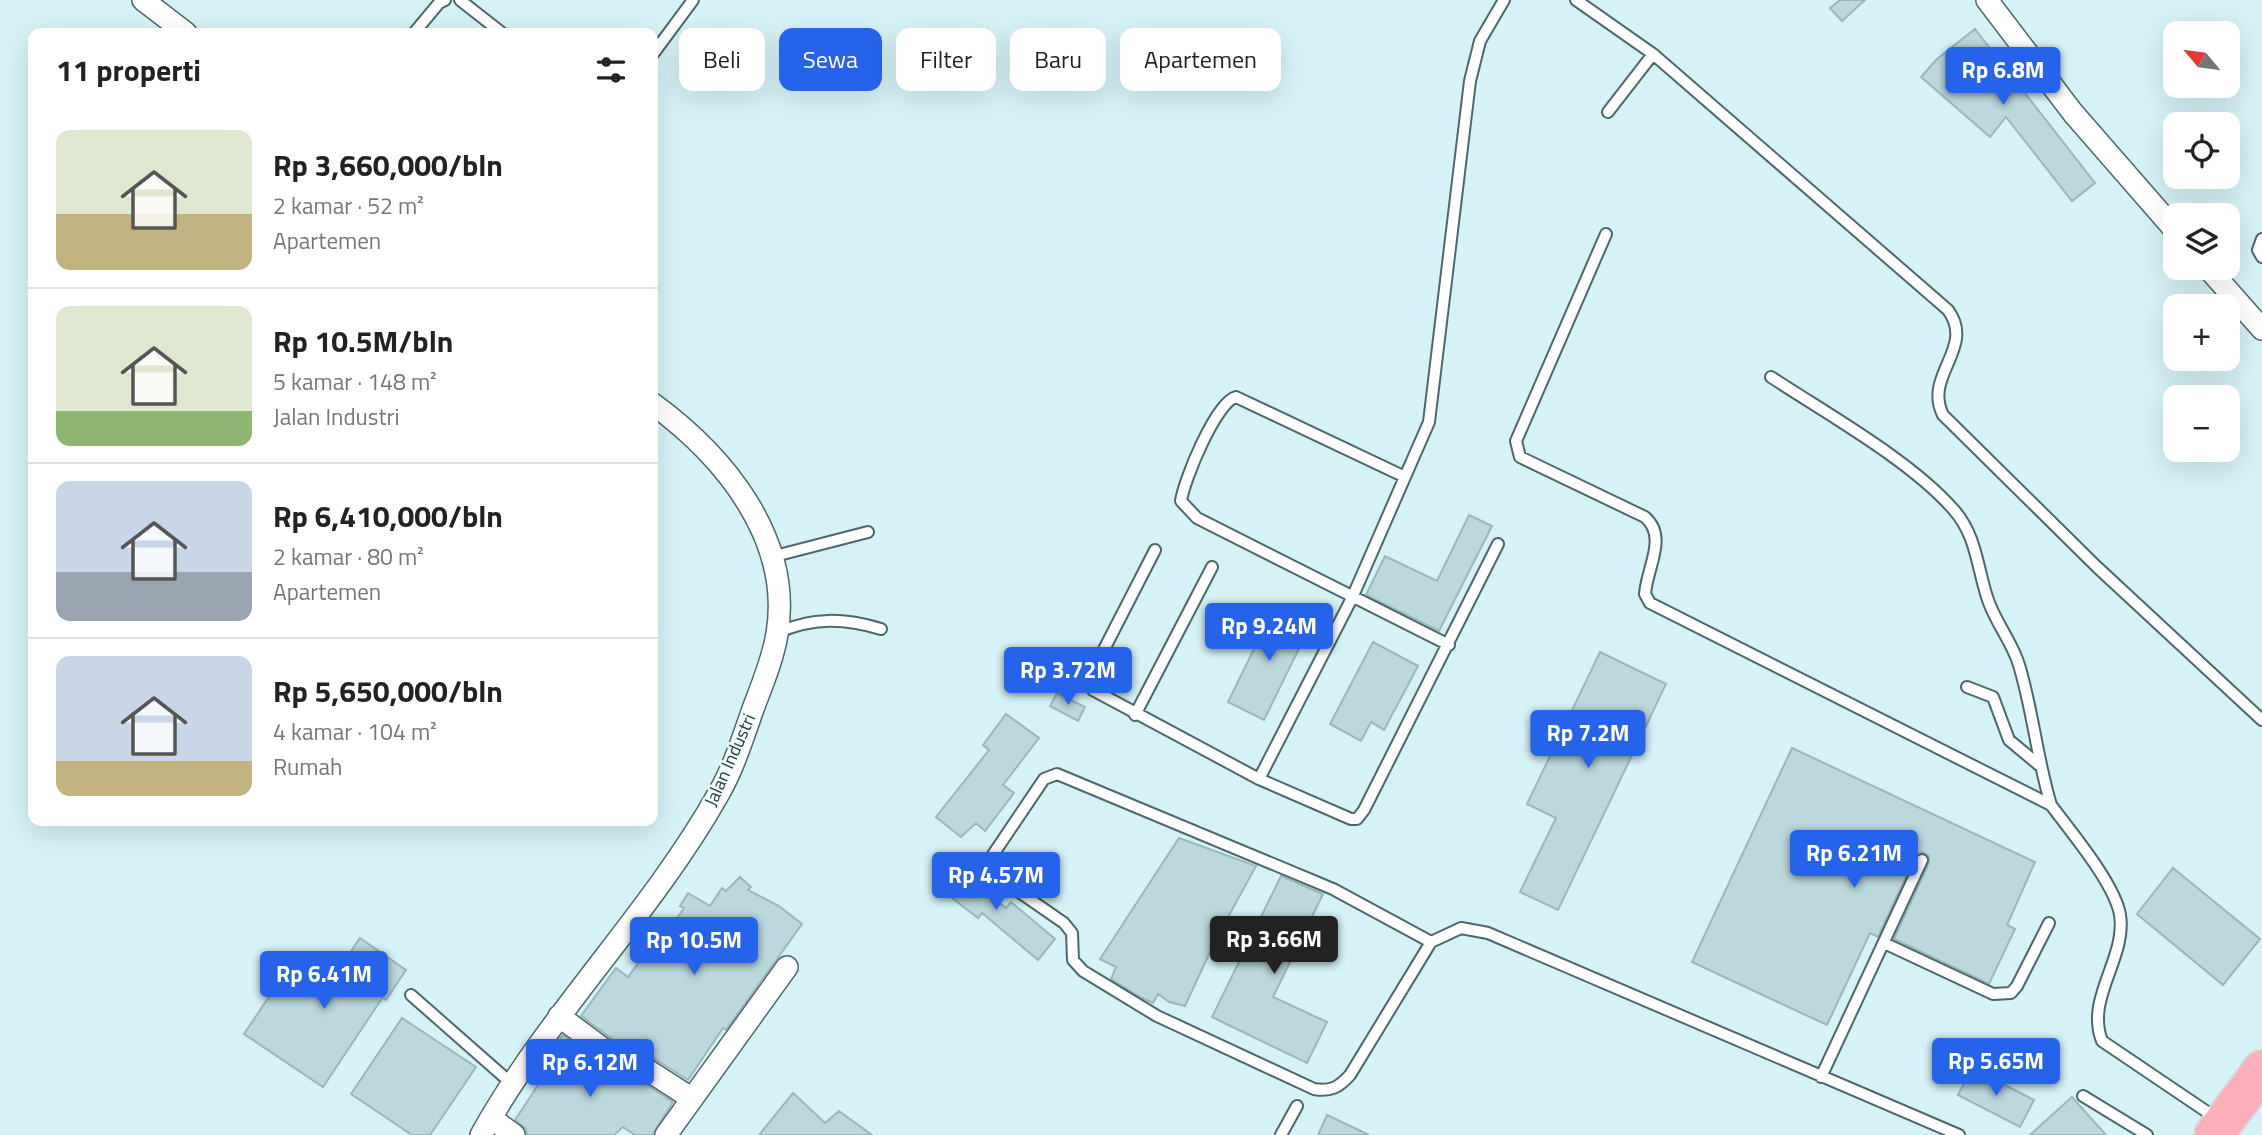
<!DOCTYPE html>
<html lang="id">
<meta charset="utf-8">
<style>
:root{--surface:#fff;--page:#f2f2f2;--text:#222;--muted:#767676;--line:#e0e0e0;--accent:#2563eb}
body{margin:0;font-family:"Titillium Web",sans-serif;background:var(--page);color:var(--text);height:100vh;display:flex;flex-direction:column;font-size:26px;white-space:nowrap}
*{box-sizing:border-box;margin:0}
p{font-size:23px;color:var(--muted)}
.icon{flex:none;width:38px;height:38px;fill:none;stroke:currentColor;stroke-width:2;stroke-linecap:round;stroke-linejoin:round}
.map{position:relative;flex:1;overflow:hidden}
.details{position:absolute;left:28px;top:28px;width:630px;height:798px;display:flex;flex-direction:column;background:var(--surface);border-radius:14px;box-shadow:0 7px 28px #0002}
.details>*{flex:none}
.banner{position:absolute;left:679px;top:28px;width:665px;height:63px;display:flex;gap:14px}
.needle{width:46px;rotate:299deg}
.buttons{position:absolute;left:2163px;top:21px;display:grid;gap:14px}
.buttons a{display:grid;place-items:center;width:77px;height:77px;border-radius:14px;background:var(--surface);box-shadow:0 7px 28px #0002;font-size:35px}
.price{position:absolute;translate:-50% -60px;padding:0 16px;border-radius:7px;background:var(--accent);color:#fff;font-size:23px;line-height:46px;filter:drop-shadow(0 2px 4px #0008)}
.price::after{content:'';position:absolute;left:50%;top:42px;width:21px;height:16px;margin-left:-10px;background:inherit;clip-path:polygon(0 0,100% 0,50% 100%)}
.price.active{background:#222;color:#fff}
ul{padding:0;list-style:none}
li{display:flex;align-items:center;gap:21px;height:175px;padding:0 28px}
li+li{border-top:2px solid var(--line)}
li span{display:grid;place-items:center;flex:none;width:196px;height:140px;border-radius:14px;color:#555}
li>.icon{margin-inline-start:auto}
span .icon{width:84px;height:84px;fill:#fffc;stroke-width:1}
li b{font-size:30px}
h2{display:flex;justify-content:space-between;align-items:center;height:84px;padding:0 28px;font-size:30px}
.pill{padding:0 24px;border-radius:14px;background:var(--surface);box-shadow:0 7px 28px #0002;font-size:24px;line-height:63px}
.pill.active{background:var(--accent);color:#fff}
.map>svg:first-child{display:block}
</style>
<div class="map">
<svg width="2262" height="1135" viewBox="0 0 2262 1135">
<rect width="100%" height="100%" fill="#d5f2f6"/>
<path fill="#bbd8dc" stroke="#9bb7bb" stroke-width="2" d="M 1840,0 L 1865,0 L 1842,21 L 1830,8 Z
M 1975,29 L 2095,183 L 2072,201 L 2006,117 L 1990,137 L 1921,77 L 1937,59 Z
M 1469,515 L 1492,526 L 1439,631 L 1366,595 L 1385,556 L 1437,581 Z
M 1275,606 L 1311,624 L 1264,720 L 1228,702 Z
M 1373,642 L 1418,666 L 1384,730 L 1371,722 L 1361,741 L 1330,724 Z
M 1600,652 L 1666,684 L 1558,910 L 1520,892 L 1556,818 L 1527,804 Z
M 1057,693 L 1085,707 L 1078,721 L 1050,706 Z
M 1006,714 L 1039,738 L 1003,785 L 1014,793 L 985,831 L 976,823 L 961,837 L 936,817 L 989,750 L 983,745 Z
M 1792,748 L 2035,862 L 2007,925 L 2015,929 L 1989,984 L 1894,939 L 1929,863 L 1929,856 L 1922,852 L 1915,857 L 1878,937 L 1870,933 L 1827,1025 L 1692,962 Z
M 1179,838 L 1256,866 L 1216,939 L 1185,1006 L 1169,1002 L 1158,994 L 1153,1003 L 1140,997 L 1111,979 L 1116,967 L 1100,959 Z
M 951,865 L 1006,908 L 1011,902 L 1055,939 L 1038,960 L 982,913 L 978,918 L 935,885 Z
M 2173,868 L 2260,939 L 2223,985 L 2137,914 Z
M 1281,876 L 1323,894 L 1273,997 L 1327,1022 L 1307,1063 L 1212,1017 Z
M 740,877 L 751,887 L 748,890 L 779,906 L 802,924 L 726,1030 L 723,1028 L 688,1080 L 642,1051 L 620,1045 L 581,1016 L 616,968 L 628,977 L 646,952 L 648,948 L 635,939 L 645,926 L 663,938 L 684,908 L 680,906 L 688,893 L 710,906 L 722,888 L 726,891 Z
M 360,938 L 406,970 L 386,1000 L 383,997 L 323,1087 L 244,1034 L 295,958 L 330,982 Z
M 402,1018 L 476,1067 L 430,1135 L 412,1135 L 351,1094 Z
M 563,1035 L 606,1068 L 630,1074 L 673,1102 L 652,1135 L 635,1135 L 623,1127 L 614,1135 L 527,1135 L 526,1129 L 515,1120 L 550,1067 L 544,1061 Z
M 1972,1068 L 2034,1100 L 2020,1127 L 1958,1095 Z
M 793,1093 L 825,1123 L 839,1111 L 872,1135 L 759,1135 Z
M 2072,1097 L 2106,1135 L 2030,1135 Z
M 1327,1115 L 1369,1135 L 1318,1135 Z"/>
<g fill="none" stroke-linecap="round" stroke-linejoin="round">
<g stroke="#4d676b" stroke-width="14">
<path id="lane" d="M 460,0 L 502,33
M 1576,0 L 1653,54 L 1948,310 C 1976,348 1923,375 1943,415 L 2097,567 L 2262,720
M 414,33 L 439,3 L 445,0
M 653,54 L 693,0
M 1608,112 L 1653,54
M 1606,234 L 1516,441 L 1520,457 L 1645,517 C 1668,537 1647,567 1645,594 L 1650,603 L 2051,805 C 2071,832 2115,884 2120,915 C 2127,958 2085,998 2102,1041 L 2219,1120
M 2262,239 L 2258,250 L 2262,257
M 1771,377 C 1827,414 1910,460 1953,509 C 1976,534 1977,566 1987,597 C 1994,621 2012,641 2019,665 C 2033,711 2037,759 2051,805
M 1403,476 L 1236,397 C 1216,402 1184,480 1181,501 L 1197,518 L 1449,645
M 1155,550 L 1096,665 L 1090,684 L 1093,690 L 1259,779 L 1351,819 L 1357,819 L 1364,810 L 1498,544
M 771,557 L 868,532
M 777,633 C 812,617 844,618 881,629
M 1967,687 L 1993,697 L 2009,740 L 2039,765
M 1135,715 L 1212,567
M 1259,779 L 1352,598 L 1429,422 L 1470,81 L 1480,41 L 1504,0
M 1431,942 L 1350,1075 C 1339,1087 1331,1092 1314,1089 L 1157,1016 L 1083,971 L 1073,960 L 1072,933 L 1064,923 L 986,869 L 986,865 L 1044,779 L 1057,774 L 1333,889 L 1431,942 L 1461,928 L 1488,933 L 1959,1135
M 1884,943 L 1993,994 L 2011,993 L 2017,986 L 2049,923
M 411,995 L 511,1083
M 1821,1077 L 1922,860
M 2083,1096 L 2147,1135
M 1281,1135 L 1297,1106"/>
</g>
<g stroke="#4d676b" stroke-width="24">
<path id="street" d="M 143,0 L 186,33
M 1987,0 L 2073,113 L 2175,230
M 2208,268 L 2262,329
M 559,1016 L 614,1057 L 635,1062 L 691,1098
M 491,1118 L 514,1135
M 481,1135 C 549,1013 651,914 719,793 C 734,767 743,737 753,709 C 762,685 773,659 777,634 C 793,539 724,456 653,404
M 666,1135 L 787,967"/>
</g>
<g stroke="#d5d7d7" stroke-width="42">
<path id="highway" d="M 2214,1135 L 2262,1070"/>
</g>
<use href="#lane" stroke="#fff" stroke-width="10"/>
<use href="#street" stroke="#fff" stroke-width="21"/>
<use href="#highway" stroke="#fcafbb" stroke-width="38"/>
</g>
<g text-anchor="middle" stroke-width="5" stroke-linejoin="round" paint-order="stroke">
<g font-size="18" fill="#2c3839" stroke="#f0fcfd">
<text transform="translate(730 760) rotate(-66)" y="6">Jalan Industri</text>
</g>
</g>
</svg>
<div class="buttons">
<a><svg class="needle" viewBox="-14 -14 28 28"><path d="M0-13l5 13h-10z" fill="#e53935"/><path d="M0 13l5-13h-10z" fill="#767676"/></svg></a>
<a><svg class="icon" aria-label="locate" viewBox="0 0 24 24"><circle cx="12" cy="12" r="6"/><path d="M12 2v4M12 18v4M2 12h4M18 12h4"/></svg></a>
<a><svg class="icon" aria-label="layers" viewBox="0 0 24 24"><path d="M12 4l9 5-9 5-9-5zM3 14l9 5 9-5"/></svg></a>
<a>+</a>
<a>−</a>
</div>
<b class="price" style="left:2003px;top:107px">Rp 6.8M</b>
<b class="price" style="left:1269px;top:663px">Rp 9.24M</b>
<b class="price" style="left:1068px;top:707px">Rp 3.72M</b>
<b class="price" style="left:1588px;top:770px">Rp 7.2M</b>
<b class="price" style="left:1854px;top:890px">Rp 6.21M</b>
<b class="price" style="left:996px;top:912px">Rp 4.57M</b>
<b class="price active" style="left:1274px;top:976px">Rp 3.66M</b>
<b class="price" style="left:694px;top:977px">Rp 10.5M</b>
<b class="price" style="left:324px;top:1011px">Rp 6.41M</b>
<b class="price" style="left:1996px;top:1098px">Rp 5.65M</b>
<b class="price" style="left:590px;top:1099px">Rp 6.12M</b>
<div class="banner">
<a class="pill">Beli</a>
<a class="pill active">Sewa</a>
<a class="pill">Filter</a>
<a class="pill">Baru</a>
<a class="pill">Apartemen</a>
</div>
<section class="details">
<h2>11 properti<svg class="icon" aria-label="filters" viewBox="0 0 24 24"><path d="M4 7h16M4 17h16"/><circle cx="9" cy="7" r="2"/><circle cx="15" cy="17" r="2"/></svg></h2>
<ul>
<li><span style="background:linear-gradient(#dfe7d0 60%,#c2b280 0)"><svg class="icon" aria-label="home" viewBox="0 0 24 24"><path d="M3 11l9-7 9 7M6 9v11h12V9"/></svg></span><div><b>Rp 3,660,000/bln</b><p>2 kamar · 52 m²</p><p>Apartemen</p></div></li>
<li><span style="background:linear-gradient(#dfe7d0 75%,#8fb573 0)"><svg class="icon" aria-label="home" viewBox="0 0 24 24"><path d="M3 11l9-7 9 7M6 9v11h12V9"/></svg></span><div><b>Rp 10.5M/bln</b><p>5 kamar · 148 m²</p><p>Jalan Industri</p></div></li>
<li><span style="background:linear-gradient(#c9d6e8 65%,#9aa5b1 0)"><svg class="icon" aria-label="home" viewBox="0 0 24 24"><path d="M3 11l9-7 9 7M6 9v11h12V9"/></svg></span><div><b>Rp 6,410,000/bln</b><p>2 kamar · 80 m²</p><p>Apartemen</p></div></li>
<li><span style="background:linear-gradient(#c9d6e8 75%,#c2b280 0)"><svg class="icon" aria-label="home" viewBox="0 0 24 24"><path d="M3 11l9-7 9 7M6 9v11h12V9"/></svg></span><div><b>Rp 5,650,000/bln</b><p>4 kamar · 104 m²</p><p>Rumah</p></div></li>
</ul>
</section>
</div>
